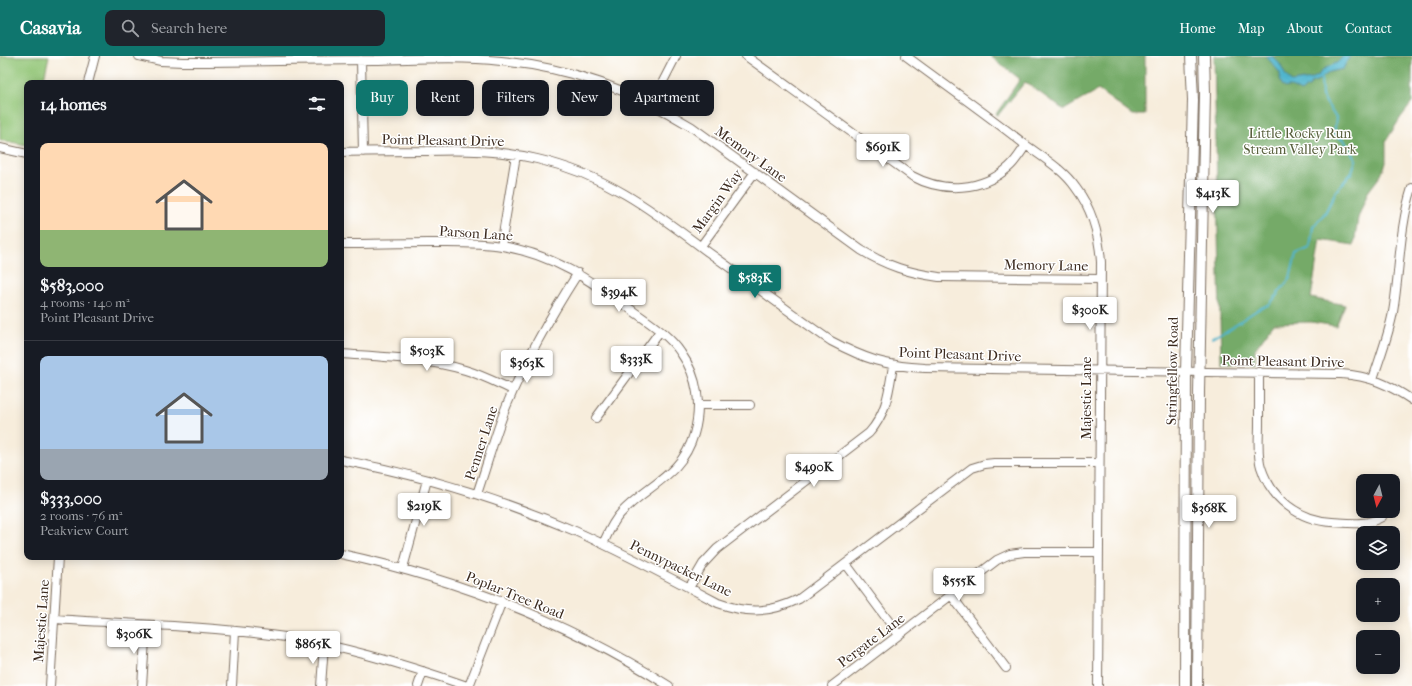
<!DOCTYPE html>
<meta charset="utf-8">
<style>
:root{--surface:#171b24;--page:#20242c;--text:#f1f3f6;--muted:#9ea1a6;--line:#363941;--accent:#0f766e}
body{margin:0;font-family:"IM FELL French Canon",serif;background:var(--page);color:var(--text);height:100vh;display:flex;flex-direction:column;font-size:15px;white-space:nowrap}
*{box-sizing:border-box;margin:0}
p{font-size:13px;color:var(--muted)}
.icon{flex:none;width:22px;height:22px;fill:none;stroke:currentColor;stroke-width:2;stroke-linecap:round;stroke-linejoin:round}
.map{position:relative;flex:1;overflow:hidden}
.side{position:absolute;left:24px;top:24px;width:320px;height:480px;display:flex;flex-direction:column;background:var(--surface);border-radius:8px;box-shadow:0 2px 10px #0003}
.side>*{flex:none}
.banner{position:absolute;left:356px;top:24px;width:380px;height:36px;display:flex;gap:8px}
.needle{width:26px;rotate:187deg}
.tools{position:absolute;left:1356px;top:418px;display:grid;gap:8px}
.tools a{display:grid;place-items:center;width:44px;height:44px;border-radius:8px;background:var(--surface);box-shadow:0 2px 10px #0003;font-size:20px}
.price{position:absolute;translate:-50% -34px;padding:0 9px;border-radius:4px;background:#fff;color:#222;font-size:13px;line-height:26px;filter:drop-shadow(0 1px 2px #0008)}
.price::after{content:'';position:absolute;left:50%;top:24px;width:12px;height:9px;margin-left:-6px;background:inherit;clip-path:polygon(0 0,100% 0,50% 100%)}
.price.on{background:var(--accent);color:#fff}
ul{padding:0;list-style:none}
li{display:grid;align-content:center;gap:8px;height:212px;padding:0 16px}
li+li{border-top:1px solid var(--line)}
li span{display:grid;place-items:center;height:124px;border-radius:8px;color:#555}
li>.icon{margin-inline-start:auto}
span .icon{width:72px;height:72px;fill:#fffc;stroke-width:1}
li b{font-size:17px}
h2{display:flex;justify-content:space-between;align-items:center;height:48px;padding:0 16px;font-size:17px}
.chip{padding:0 14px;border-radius:8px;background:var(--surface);box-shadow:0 2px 10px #0003;font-size:14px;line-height:36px}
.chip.on{background:var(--accent);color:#fff}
header{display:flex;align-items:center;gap:24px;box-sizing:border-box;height:56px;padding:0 20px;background:var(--accent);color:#fff}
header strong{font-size:19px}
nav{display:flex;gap:22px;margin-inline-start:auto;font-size:14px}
.search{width:280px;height:36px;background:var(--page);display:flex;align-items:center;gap:10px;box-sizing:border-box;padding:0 14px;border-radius:8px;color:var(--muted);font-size:15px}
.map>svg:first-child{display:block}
</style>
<header>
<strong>Casavia</strong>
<div class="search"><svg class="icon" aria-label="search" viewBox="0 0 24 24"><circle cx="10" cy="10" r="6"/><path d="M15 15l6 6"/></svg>Search here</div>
<nav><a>Home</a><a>Map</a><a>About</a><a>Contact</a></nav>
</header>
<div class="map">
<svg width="1412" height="630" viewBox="0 0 1412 630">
<rect width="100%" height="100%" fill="#fff"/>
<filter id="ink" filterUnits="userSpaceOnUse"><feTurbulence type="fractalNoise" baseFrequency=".025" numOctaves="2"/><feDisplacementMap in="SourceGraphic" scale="8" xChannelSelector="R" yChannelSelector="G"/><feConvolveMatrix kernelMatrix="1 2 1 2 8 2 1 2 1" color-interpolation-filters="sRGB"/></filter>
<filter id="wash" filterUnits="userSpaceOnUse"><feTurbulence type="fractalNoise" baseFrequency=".012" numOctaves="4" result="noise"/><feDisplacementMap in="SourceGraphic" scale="16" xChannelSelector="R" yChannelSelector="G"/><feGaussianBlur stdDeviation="0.9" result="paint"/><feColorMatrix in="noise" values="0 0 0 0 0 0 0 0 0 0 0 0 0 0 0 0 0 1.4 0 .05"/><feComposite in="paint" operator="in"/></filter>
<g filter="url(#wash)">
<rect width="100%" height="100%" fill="#f7eddc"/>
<path fill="#92c576" stroke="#66784a" d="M 0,0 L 49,0 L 43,27 L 27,27 L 27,89 L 0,84 Z"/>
<path fill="#75aa67" stroke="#586a42" d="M 990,0 L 1145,0 L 1145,59 L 1132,59 L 1098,34 L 1064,54 L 1025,26 L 998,59 L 996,58 L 1020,23 Z
M 1214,0 L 1412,0 L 1412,47 L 1401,61 L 1386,85 L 1386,107 L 1381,119 L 1368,136 L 1358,162 L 1354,189 L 1320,184 L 1311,242 L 1345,249 L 1336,270 L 1311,266 L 1274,267 L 1255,293 L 1255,307 L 1221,307 Z"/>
<path fill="#4fb5ce" stroke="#457076" d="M 1266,0 L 1272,0 L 1280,8 L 1285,18 L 1291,26 L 1311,23 L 1317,20 L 1324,13 L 1338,6 L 1343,0 L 1350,0 L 1343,13 L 1330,16 L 1319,24 L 1311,27 L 1309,31 L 1307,31 L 1301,36 C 1295,34 1292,29 1285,32 C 1280,28 1280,23 1280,17 Z"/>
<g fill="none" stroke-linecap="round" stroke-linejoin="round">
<path stroke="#4fb5ce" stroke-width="2" d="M 1212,282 L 1233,270 L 1257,254 L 1270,248 L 1290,222 L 1296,198 L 1310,192 L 1313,171 L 1325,157 L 1336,135 L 1351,118 L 1356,104 L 1344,84 L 1334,79 L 1336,62 L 1322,40 L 1321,20"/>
</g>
</g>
<g filter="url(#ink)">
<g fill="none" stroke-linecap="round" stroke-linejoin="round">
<g stroke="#7d6e60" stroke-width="10">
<path id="minor" d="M 139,0 L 161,5 L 183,6 C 247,6 310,4 374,4 C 416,3 459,0 501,5 C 572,12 632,34 692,71 L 861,194 C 887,210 909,217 939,221 L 1100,223
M 746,0 L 912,120 C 943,137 982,135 1009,111 C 1016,105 1021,96 1026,89
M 906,0 C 945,29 985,57 1023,87 C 1042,101 1063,113 1076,132 C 1093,154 1099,179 1101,206 L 1098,630
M 361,4 L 363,96
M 88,27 L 95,0
M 652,47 L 676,0
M 0,92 L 27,98
M 341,96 C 369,95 397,95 426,95 C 463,94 501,94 537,103 C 607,119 652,154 708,196 C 749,225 789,256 831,285 C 865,303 886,310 925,312 L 1341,318 C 1370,320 1388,328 1412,344
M 341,188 C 370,188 400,187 429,187 C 453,187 478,186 502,190 C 555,199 591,225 633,255 C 650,267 670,280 681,297 C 698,321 702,350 694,378 C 682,420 647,429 621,457 C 613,465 608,477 603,488
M 501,190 L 516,99
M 701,190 L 755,116
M 341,298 C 382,301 425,302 465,314 C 482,319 497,327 513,334
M 1259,316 C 1259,334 1259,351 1259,369 C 1259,383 1257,398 1261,411 C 1271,443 1299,464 1332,466 C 1349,467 1366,470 1382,461
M 1373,323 C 1380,301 1389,278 1393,256 C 1400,215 1399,172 1412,132
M 698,349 L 750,349
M 596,362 L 660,275
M 341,404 C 421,419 500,443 575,475 C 624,497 671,522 718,547 C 748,558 770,557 799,543 L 972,412 L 985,408 L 994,407 L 1099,407
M 477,438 C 487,409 495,379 506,351 C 525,305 551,259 578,217
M 341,498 C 457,523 568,566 669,630
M 846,508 L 899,579
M 403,512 L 427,424
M 689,532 L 703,508 L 717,493 L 869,377 C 887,357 889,334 893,310
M 951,539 L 1006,612
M 54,563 C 131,568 209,570 285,581 C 347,591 407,609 467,630
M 50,630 L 58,501
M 142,630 L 146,569
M 232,630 L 235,575
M 321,630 L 324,589
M 418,630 L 423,615
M 469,630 L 502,545
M 832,630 L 997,504 L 1010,498 L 1024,496 L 1098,496"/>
</g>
<g stroke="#7d6e60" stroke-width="12">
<path id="major" d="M 1185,630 L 1186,316 L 1193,44 L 1191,0
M 1197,630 L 1199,336 L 1205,36 L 1204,0"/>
</g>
<use href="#minor" stroke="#fff" stroke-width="8"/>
<use href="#major" stroke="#fff" stroke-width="10"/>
</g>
</g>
<g text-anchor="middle" stroke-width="3" stroke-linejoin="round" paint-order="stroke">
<g font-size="14" fill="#59603d" stroke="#fff">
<text x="1300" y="82">Little Rocky Run<tspan x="1300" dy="16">Stream Valley Park</tspan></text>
</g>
<g font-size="14" fill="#3b2a1e" stroke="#fff">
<text transform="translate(443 84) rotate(1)" y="5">Point Pleasant Drive</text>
<text transform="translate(751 98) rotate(36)" y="5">Memory Lane</text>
<text transform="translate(717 145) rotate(-54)" y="5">Margin Way</text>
<text transform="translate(476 177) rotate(4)" y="5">Parson Lane</text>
<text transform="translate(1046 209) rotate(1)" y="5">Memory Lane</text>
<text transform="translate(960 298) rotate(2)" y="5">Point Pleasant Drive</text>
<text transform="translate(1283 305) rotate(1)" y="5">Point Pleasant Drive</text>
<text transform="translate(1172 315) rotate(-89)" y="5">Stringfellow Road</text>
<text transform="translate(1086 342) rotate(-90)" y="5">Majestic Lane</text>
<text transform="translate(481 387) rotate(-72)" y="5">Penner Lane</text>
<text transform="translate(681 512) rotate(26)" y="5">Pennypacker Lane</text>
<text transform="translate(515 539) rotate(22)" y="5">Poplar Tree Road</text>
<text transform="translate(41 565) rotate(-86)" y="5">Majestic Lane</text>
<text transform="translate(871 584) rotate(-37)" y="5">Pergate Lane</text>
</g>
</g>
</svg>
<div class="tools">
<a><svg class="needle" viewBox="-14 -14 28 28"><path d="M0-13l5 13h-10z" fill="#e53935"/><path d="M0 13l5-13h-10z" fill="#9ea1a6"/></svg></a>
<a><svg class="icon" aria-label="layers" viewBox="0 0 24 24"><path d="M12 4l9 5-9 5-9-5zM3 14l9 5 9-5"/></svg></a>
<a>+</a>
<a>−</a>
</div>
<b class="price" style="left:883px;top:112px">$691K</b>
<b class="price" style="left:1213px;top:158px">$413K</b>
<b class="price on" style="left:755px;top:243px">$583K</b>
<b class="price" style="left:619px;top:257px">$394K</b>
<b class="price" style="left:1090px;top:275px">$300K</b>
<b class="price" style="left:427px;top:316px">$503K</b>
<b class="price" style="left:636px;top:324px">$333K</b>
<b class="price" style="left:527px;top:328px">$363K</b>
<b class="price" style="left:814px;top:432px">$490K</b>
<b class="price" style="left:424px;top:471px">$219K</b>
<b class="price" style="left:1209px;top:473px">$368K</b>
<b class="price" style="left:959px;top:546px">$555K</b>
<b class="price" style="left:134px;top:599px">$306K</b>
<b class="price" style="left:313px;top:609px">$865K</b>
<div class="banner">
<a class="chip on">Buy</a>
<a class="chip">Rent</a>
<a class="chip">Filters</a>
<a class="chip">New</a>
<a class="chip">Apartment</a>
</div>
<section class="side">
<h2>14 homes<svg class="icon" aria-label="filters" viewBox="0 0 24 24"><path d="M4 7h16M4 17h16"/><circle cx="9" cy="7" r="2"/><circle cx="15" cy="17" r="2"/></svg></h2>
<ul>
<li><span style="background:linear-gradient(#ffd9b3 70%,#8fb573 0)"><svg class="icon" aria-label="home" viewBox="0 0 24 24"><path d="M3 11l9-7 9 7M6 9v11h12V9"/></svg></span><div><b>$583,000</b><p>4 rooms · 140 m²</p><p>Point Pleasant Drive</p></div></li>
<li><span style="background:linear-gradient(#a9c7e8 75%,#9aa5b1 0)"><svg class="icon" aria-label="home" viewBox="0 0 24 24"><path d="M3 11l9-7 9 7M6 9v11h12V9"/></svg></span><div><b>$333,000</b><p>2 rooms · 76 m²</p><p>Peakview Court</p></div></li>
</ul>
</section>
</div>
